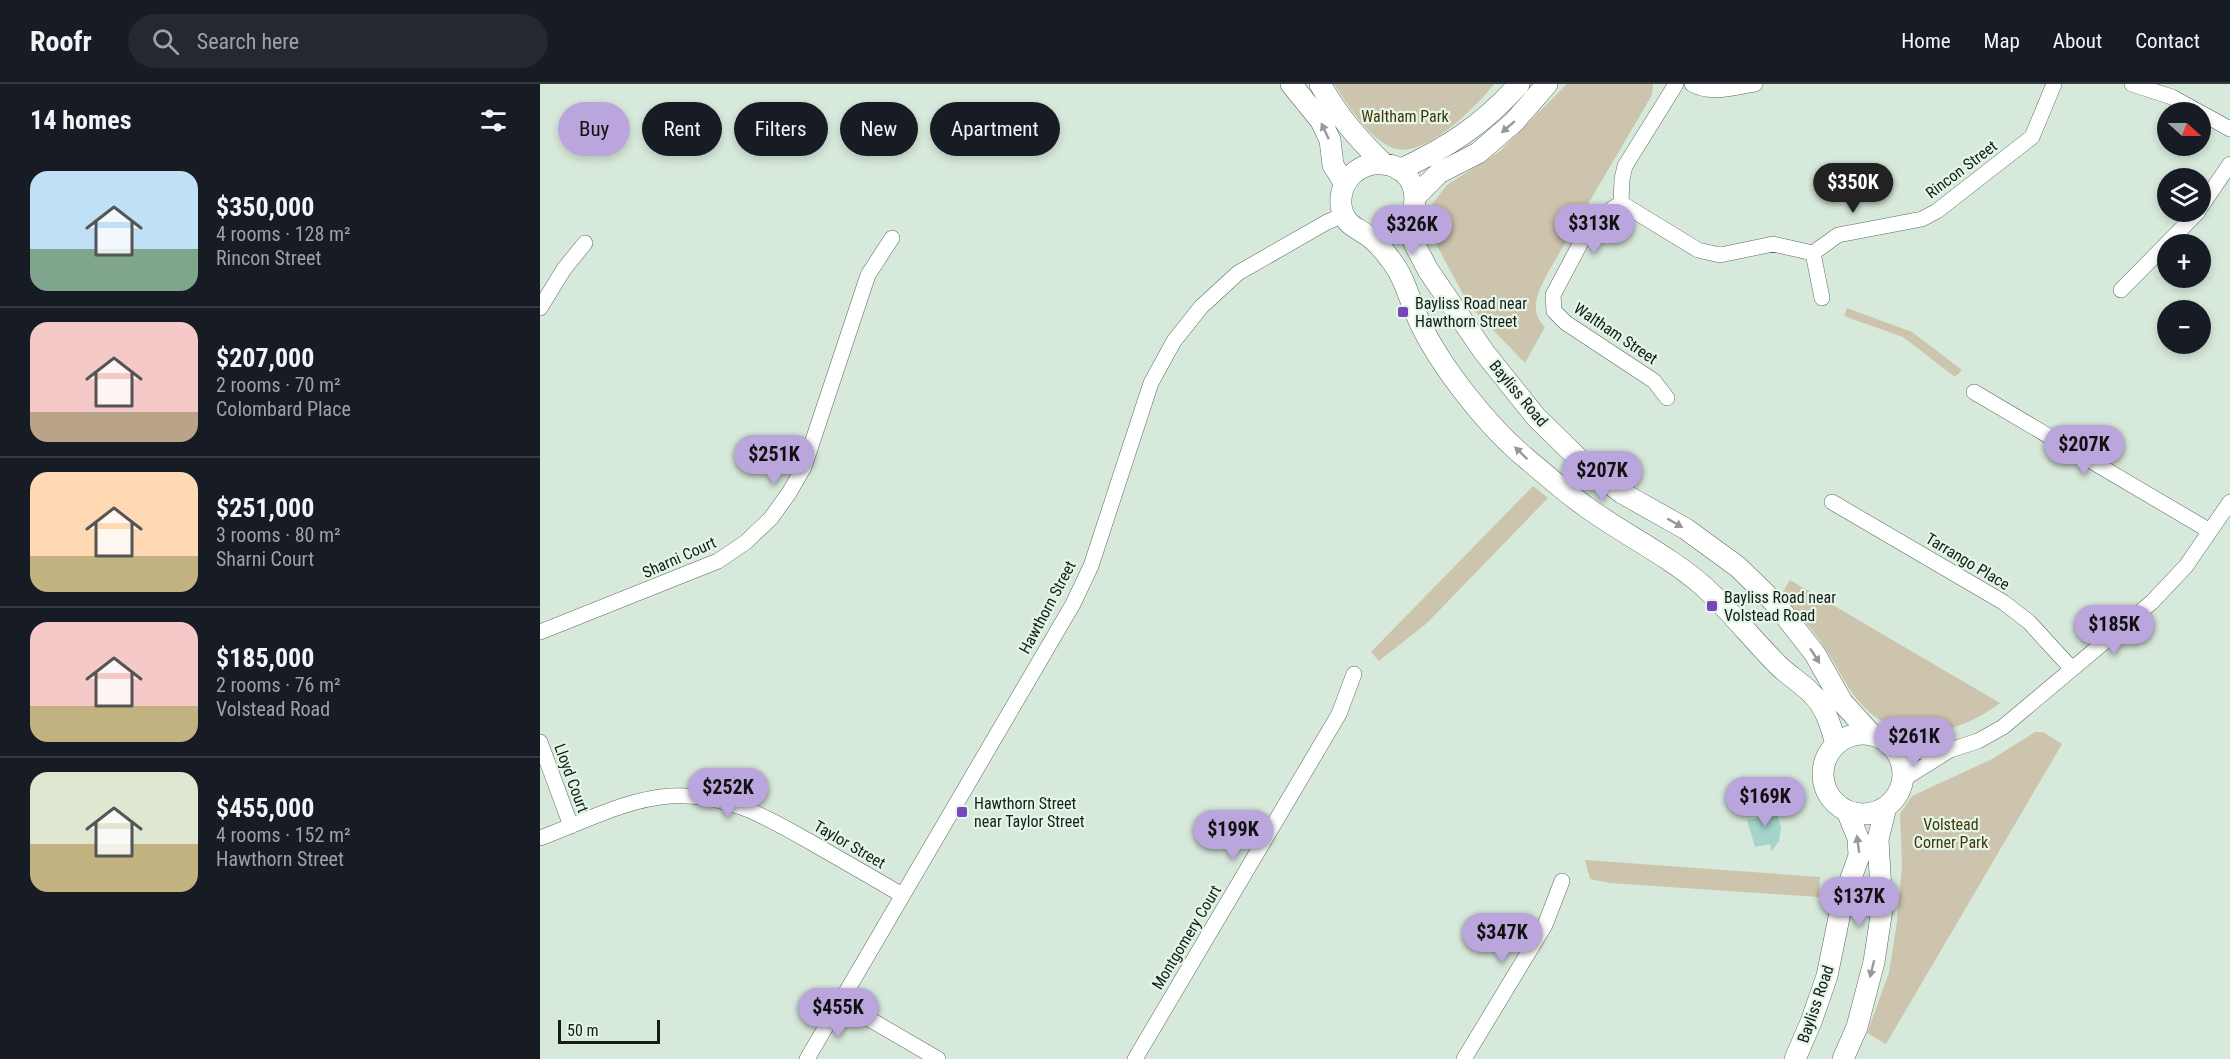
<!DOCTYPE html>
<meta charset="utf-8">
<style>
:root{--surface:#171b24;--page:#242831;--text:#f1f3f6;--muted:#9ea1a6;--line:#363941;--accent:#baa5dc}
body{margin:0;font-family:"Roboto Condensed",sans-serif;background:var(--page);color:var(--text);height:100vh;display:flex;flex-direction:column;font-size:22px;white-space:nowrap}
*{box-sizing:border-box;margin:0}
p{font-size:20px;color:var(--muted)}
.icon{flex:none;width:33px;height:33px;fill:none;stroke:currentColor;stroke-width:2;stroke-linecap:round;stroke-linejoin:round}
.map{position:relative;flex:1;overflow:hidden}
.sheet{display:flex;flex-direction:column;background:var(--surface);width:540px}
.sheet>*{flex:none}
.guide{position:absolute;left:18px;top:18px;width:570px;height:54px;display:flex;gap:12px}
.needle{width:39px;rotate:111deg}
.buttons{position:absolute;left:1617px;top:18px;display:grid;gap:12px}
.buttons a{display:grid;place-items:center;width:54px;height:54px;border-radius:50%;background:var(--surface);box-shadow:0 3px 9px #0003;font-size:30px}
.scale{position:absolute;left:18px;bottom:15px;width:102px;box-sizing:border-box;padding-left:6px;border:3px solid #161c17;border-top:0;font-size:16px;line-height:21px;white-space:nowrap;color:#161c17;-webkit-text-stroke:4px #e4f6e8;paint-order:stroke}
.price{position:absolute;translate:-50% -51px;padding:0 14px;border-radius:21px;background:var(--accent);color:#111;font-size:20px;line-height:39px;filter:drop-shadow(0 2px 3px #0008)}
.price::after{content:'';position:absolute;left:50%;top:36px;width:18px;height:14px;margin-left:-9px;background:inherit;clip-path:polygon(0 0,100% 0,50% 100%)}
.price.active{background:#222;color:#fff}
ul{padding:0;list-style:none}
li{display:flex;align-items:center;gap:18px;height:150px;padding:0 30px}
li+li{border-top:2px solid var(--line)}
li span{display:grid;place-items:center;flex:none;width:168px;height:120px;border-radius:18px;color:#555}
li>.icon{margin-inline-start:auto}
span .icon{width:72px;height:72px;fill:#fffc;stroke-width:1}
li b{font-size:26px}
h2{display:flex;justify-content:space-between;align-items:center;height:72px;padding:0 30px;font-size:26px}
.chip{padding:0 21px;border-radius:27px;background:var(--surface);box-shadow:0 3px 9px #0003;font-size:21px;line-height:54px}
.chip.active{background:var(--accent);color:#111}
header{display:flex;align-items:center;gap:36px;box-sizing:border-box;height:84px;padding:0 30px;background:var(--surface);border-bottom:2px solid var(--line)}
header strong{font-size:28px}
nav{display:flex;gap:33px;margin-inline-start:auto;font-size:21px}
.search{width:420px;height:54px;background:var(--page);display:flex;align-items:center;gap:15px;box-sizing:border-box;padding:0 21px;border-radius:33px;color:var(--muted);font-size:22px}
main{display:flex;flex:1;min-height:0}
.map>svg:first-child{display:block}
</style>
<header>
<strong>Roofr</strong>
<div class="search"><svg class="icon" aria-label="search" viewBox="0 0 24 24"><circle cx="10" cy="10" r="6"/><path d="M15 15l6 6"/></svg>Search here</div>
<nav><a>Home</a><a>Map</a><a>About</a><a>Contact</a></nav>
</header>
<main>
<section class="sheet">
<h2>14 homes<svg class="icon" aria-label="filters" viewBox="0 0 24 24"><path d="M4 7h16M4 17h16"/><circle cx="9" cy="7" r="2"/><circle cx="15" cy="17" r="2"/></svg></h2>
<ul>
<li><span style="background:linear-gradient(#bfe0f5 65%,#7fa58c 0)"><svg class="icon" aria-label="home" viewBox="0 0 24 24"><path d="M3 11l9-7 9 7M6 9v11h12V9"/></svg></span><div><b>$350,000</b><p>4 rooms · 128 m²</p><p>Rincon Street</p></div></li>
<li><span style="background:linear-gradient(#f6c9c9 75%,#b9a48a 0)"><svg class="icon" aria-label="home" viewBox="0 0 24 24"><path d="M3 11l9-7 9 7M6 9v11h12V9"/></svg></span><div><b>$207,000</b><p>2 rooms · 70 m²</p><p>Colombard Place</p></div></li>
<li><span style="background:linear-gradient(#ffd9b3 70%,#c2b280 0)"><svg class="icon" aria-label="home" viewBox="0 0 24 24"><path d="M3 11l9-7 9 7M6 9v11h12V9"/></svg></span><div><b>$251,000</b><p>3 rooms · 80 m²</p><p>Sharni Court</p></div></li>
<li><span style="background:linear-gradient(#f6c9c9 70%,#c2b280 0)"><svg class="icon" aria-label="home" viewBox="0 0 24 24"><path d="M3 11l9-7 9 7M6 9v11h12V9"/></svg></span><div><b>$185,000</b><p>2 rooms · 76 m²</p><p>Volstead Road</p></div></li>
<li><span style="background:linear-gradient(#dfe7d0 60%,#c2b280 0)"><svg class="icon" aria-label="home" viewBox="0 0 24 24"><path d="M3 11l9-7 9 7M6 9v11h12V9"/></svg></span><div><b>$455,000</b><p>4 rooms · 152 m²</p><p>Hawthorn Street</p></div></li>
</ul>
</section>
<div class="map">
<svg width="1690" height="975" viewBox="0 0 1690 975">
<rect width="100%" height="100%" fill="#d7e9db"/>
<path fill="#ccc4ac" d="M 794,0 L 954,0 C 937,22 884,76 853,64 C 827,53 809,22 794,0 Z
M 1027,0 L 1113,0 L 1112,11 L 1007,190 C 998,209 988,226 1005,243 L 985,279 L 929,221 L 890,149 L 887,127 L 907,101 L 960,67 Z
M 1307,224 L 1372,248 L 1422,286 L 1415,293 L 1363,253 L 1304,232 Z
M 993,402 L 1008,414 L 887,539 L 839,577 L 831,568 Z
M 1250,496 L 1460,619 C 1420,649 1366,663 1326,625 C 1308,608 1299,585 1285,564 C 1273,545 1256,528 1241,511 Z
M 1495,648 L 1503,648 L 1522,660 L 1346,960 L 1327,949 L 1349,889 L 1357,838 L 1362,781 L 1360,730 L 1372,712 L 1452,675 Z
M 1045,776 L 1280,793 L 1279,813 L 1070,799 L 1050,795 Z"/>
<path fill="#a4d4cb" d="M 1228,720 L 1231,730 L 1237,729 L 1241,744 L 1239,757 L 1232,767 L 1230,760 L 1215,763 L 1207,736 L 1218,734 L 1216,723 Z"/>
<g fill="none" stroke-linecap="round" stroke-linejoin="round">
<g stroke="#5c6b5f" stroke-width="16">
<path id="street" d="M 1152,0 C 1170,11 1195,3 1215,0
M 1592,0 L 1632,13 L 1690,45
M 1081,119 L 1158,166 L 1180,171 L 1233,160 L 1273,169 L 1298,151 L 1382,135 L 1397,127 L 1492,53 L 1514,0
M 1660,124 L 1690,80
M 1273,169 L 1282,214
M 1581,206 L 1658,128
M 0,224 L 24,185 L 45,159
M 1434,308 L 1670,447
M 1127,314 L 1114,297 L 1026,239 L 1014,227 L 1013,211 L 1047,147 L 1057,135 L 1081,119 L 1082,95 L 1085,82 L 1136,0
M 1292,418 L 1463,518 L 1489,538 L 1532,585
M 0,548 L 178,477 L 206,458 L 231,434 L 249,409 L 264,383 L 328,191 L 352,154
M 0,658 L 31,742
M 1347,658 L 1368,668 L 1407,666
M 1362,696 L 1410,666 L 1438,657 L 1463,643 L 1612,518 L 1646,482 L 1690,418
M 0,754 C 41,739 86,715 130,712 C 187,708 232,736 279,763 C 307,779 335,795 362,811
M 300,918 L 398,975
M 267,975 L 533,520 L 551,482 L 611,299 L 634,257 L 661,223 L 698,189 L 787,138 L 804,131
M 595,975 L 799,630 L 814,590
M 924,975 L 1005,841 L 1022,797"/>
</g>
<g stroke="#5c6b5f" stroke-width="22">
<path id="secondary" d="M 751,0 L 781,37 L 790,56 L 793,81 L 805,100
M 780,0 C 799,33 817,54 844,80
M 859,86 C 907,64 944,40 979,0
M 875,113 L 899,89 L 938,69 L 974,38 L 1007,0
M 872,132 L 874,159 L 888,186 L 944,268 L 996,333 L 1041,377 L 1082,409 L 1146,445 L 1198,483 L 1236,520 L 1275,570 L 1302,618 L 1332,651
M 829,152 C 885,157 890,83 842,80 C 819,78 799,97 801,121 C 804,143 818,143 831,154 C 838,160 845,168 850,175 C 865,193 870,218 880,239 C 901,283 948,343 987,375 C 1006,391 1025,408 1045,422 C 1083,450 1126,470 1162,501 C 1189,525 1211,554 1236,579 C 1247,591 1262,599 1272,610 C 1286,623 1291,643 1296,660
M1283 690a40 40 0 1 1 80 0a40 40 0 1 1-80 0Z
M 1255,975 L 1271,938 L 1287,892 L 1302,819 L 1319,772 L 1318,754 L 1307,727
M 1303,975 L 1317,943 L 1334,878 L 1342,825 L 1338,755 L 1346,723"/>
</g>
<use href="#street" stroke="#fff" stroke-width="15"/>
<use href="#secondary" stroke="#fff" stroke-width="21"/>
</g>
<defs><path id="oneway-solid" d="M-6-.8H1V-3.2L6.5 0L1 3.2V.8H-6Z" transform="scale(1.5)"/></defs>
<g fill="#969997">
<use href="#oneway-solid" transform="translate(968 43) rotate(139)"/>
<use href="#oneway-solid" transform="translate(785 47) rotate(-115)"/>
<use href="#oneway-solid" transform="translate(981 369) rotate(-136)"/>
<use href="#oneway-solid" transform="translate(1135 439) rotate(30)"/>
<use href="#oneway-solid" transform="translate(1275 572) rotate(57)"/>
<use href="#oneway-solid" transform="translate(1318 760) rotate(-98)"/>
<use href="#oneway-solid" transform="translate(1332 885) rotate(104)"/>
</g>
<g fill="#7745bc" stroke="#e4f6e8" stroke-width="2">
<rect x="857" y="222" width="12" height="12" rx="3"/>
<rect x="1166" y="516" width="12" height="12" rx="3"/>
<rect x="416" y="722" width="12" height="12" rx="3"/>
</g>
<g text-anchor="middle" stroke-width="4.5" stroke-linejoin="round" paint-order="stroke">
<g font-size="16" fill="#443706" stroke="#e4f6e8">
<text x="865" y="38">Waltham Park</text>
<text x="1411" y="746">Volstead<tspan x="1411" dy="18">Corner Park</tspan></text>
</g>
<g font-size="16" fill="#161c17" stroke="#e4f6e8">
<text transform="translate(1421 85) rotate(-37)" y="6">Rincon Street</text>
<text transform="translate(1076 249) rotate(34)" y="6">Waltham Street</text>
<text transform="translate(979 309) rotate(50)" y="6">Bayliss Road</text>
<text transform="translate(139 473) rotate(-24)" y="6">Sharni Court</text>
<text transform="translate(1428 477) rotate(31)" y="6">Tarrango Place</text>
<text transform="translate(507 523) rotate(-62)" y="6">Hawthorn Street</text>
<text transform="translate(32 694) rotate(70)" y="6">Lloyd Court</text>
<text transform="translate(310 760) rotate(30)" y="6">Taylor Street</text>
<text transform="translate(646 853) rotate(-59)" y="6">Montgomery Court</text>
<text transform="translate(1275 920) rotate(-71)" y="6">Bayliss Road</text>
</g>
<g font-size="16" fill="#161c17" stroke="#e4f6e8" text-anchor="start">
<text x="875" y="225">Bayliss Road near<tspan x="875" dy="18">Hawthorn Street</tspan></text>
<text x="1184" y="519">Bayliss Road near<tspan x="1184" dy="18">Volstead Road</tspan></text>
<text x="434" y="725">Hawthorn Street<tspan x="434" dy="18">near Taylor Street</tspan></text>
</g>
</g>
</svg>
<div class="buttons">
<a><svg class="needle" viewBox="-14 -14 28 28"><path d="M0-13l5 13h-10z" fill="#e53935"/><path d="M0 13l5-13h-10z" fill="#9ea1a6"/></svg></a>
<a><svg class="icon" aria-label="layers" viewBox="0 0 24 24"><path d="M12 4l9 5-9 5-9-5zM3 14l9 5 9-5"/></svg></a>
<a>+</a>
<a>−</a>
</div>
<div class="scale">50 m</div>
<b class="price active" style="left:1313px;top:130px">$350K</b>
<b class="price" style="left:1054px;top:171px">$313K</b>
<b class="price" style="left:872px;top:172px">$326K</b>
<b class="price" style="left:1544px;top:392px">$207K</b>
<b class="price" style="left:234px;top:402px">$251K</b>
<b class="price" style="left:1062px;top:418px">$207K</b>
<b class="price" style="left:1574px;top:572px">$185K</b>
<b class="price" style="left:1374px;top:684px">$261K</b>
<b class="price" style="left:188px;top:735px">$252K</b>
<b class="price" style="left:1225px;top:744px">$169K</b>
<b class="price" style="left:693px;top:777px">$199K</b>
<b class="price" style="left:1319px;top:844px">$137K</b>
<b class="price" style="left:962px;top:880px">$347K</b>
<b class="price" style="left:298px;top:955px">$455K</b>
<div class="guide">
<a class="chip active">Buy</a>
<a class="chip">Rent</a>
<a class="chip">Filters</a>
<a class="chip">New</a>
<a class="chip">Apartment</a>
</div>
</div>
</main>
